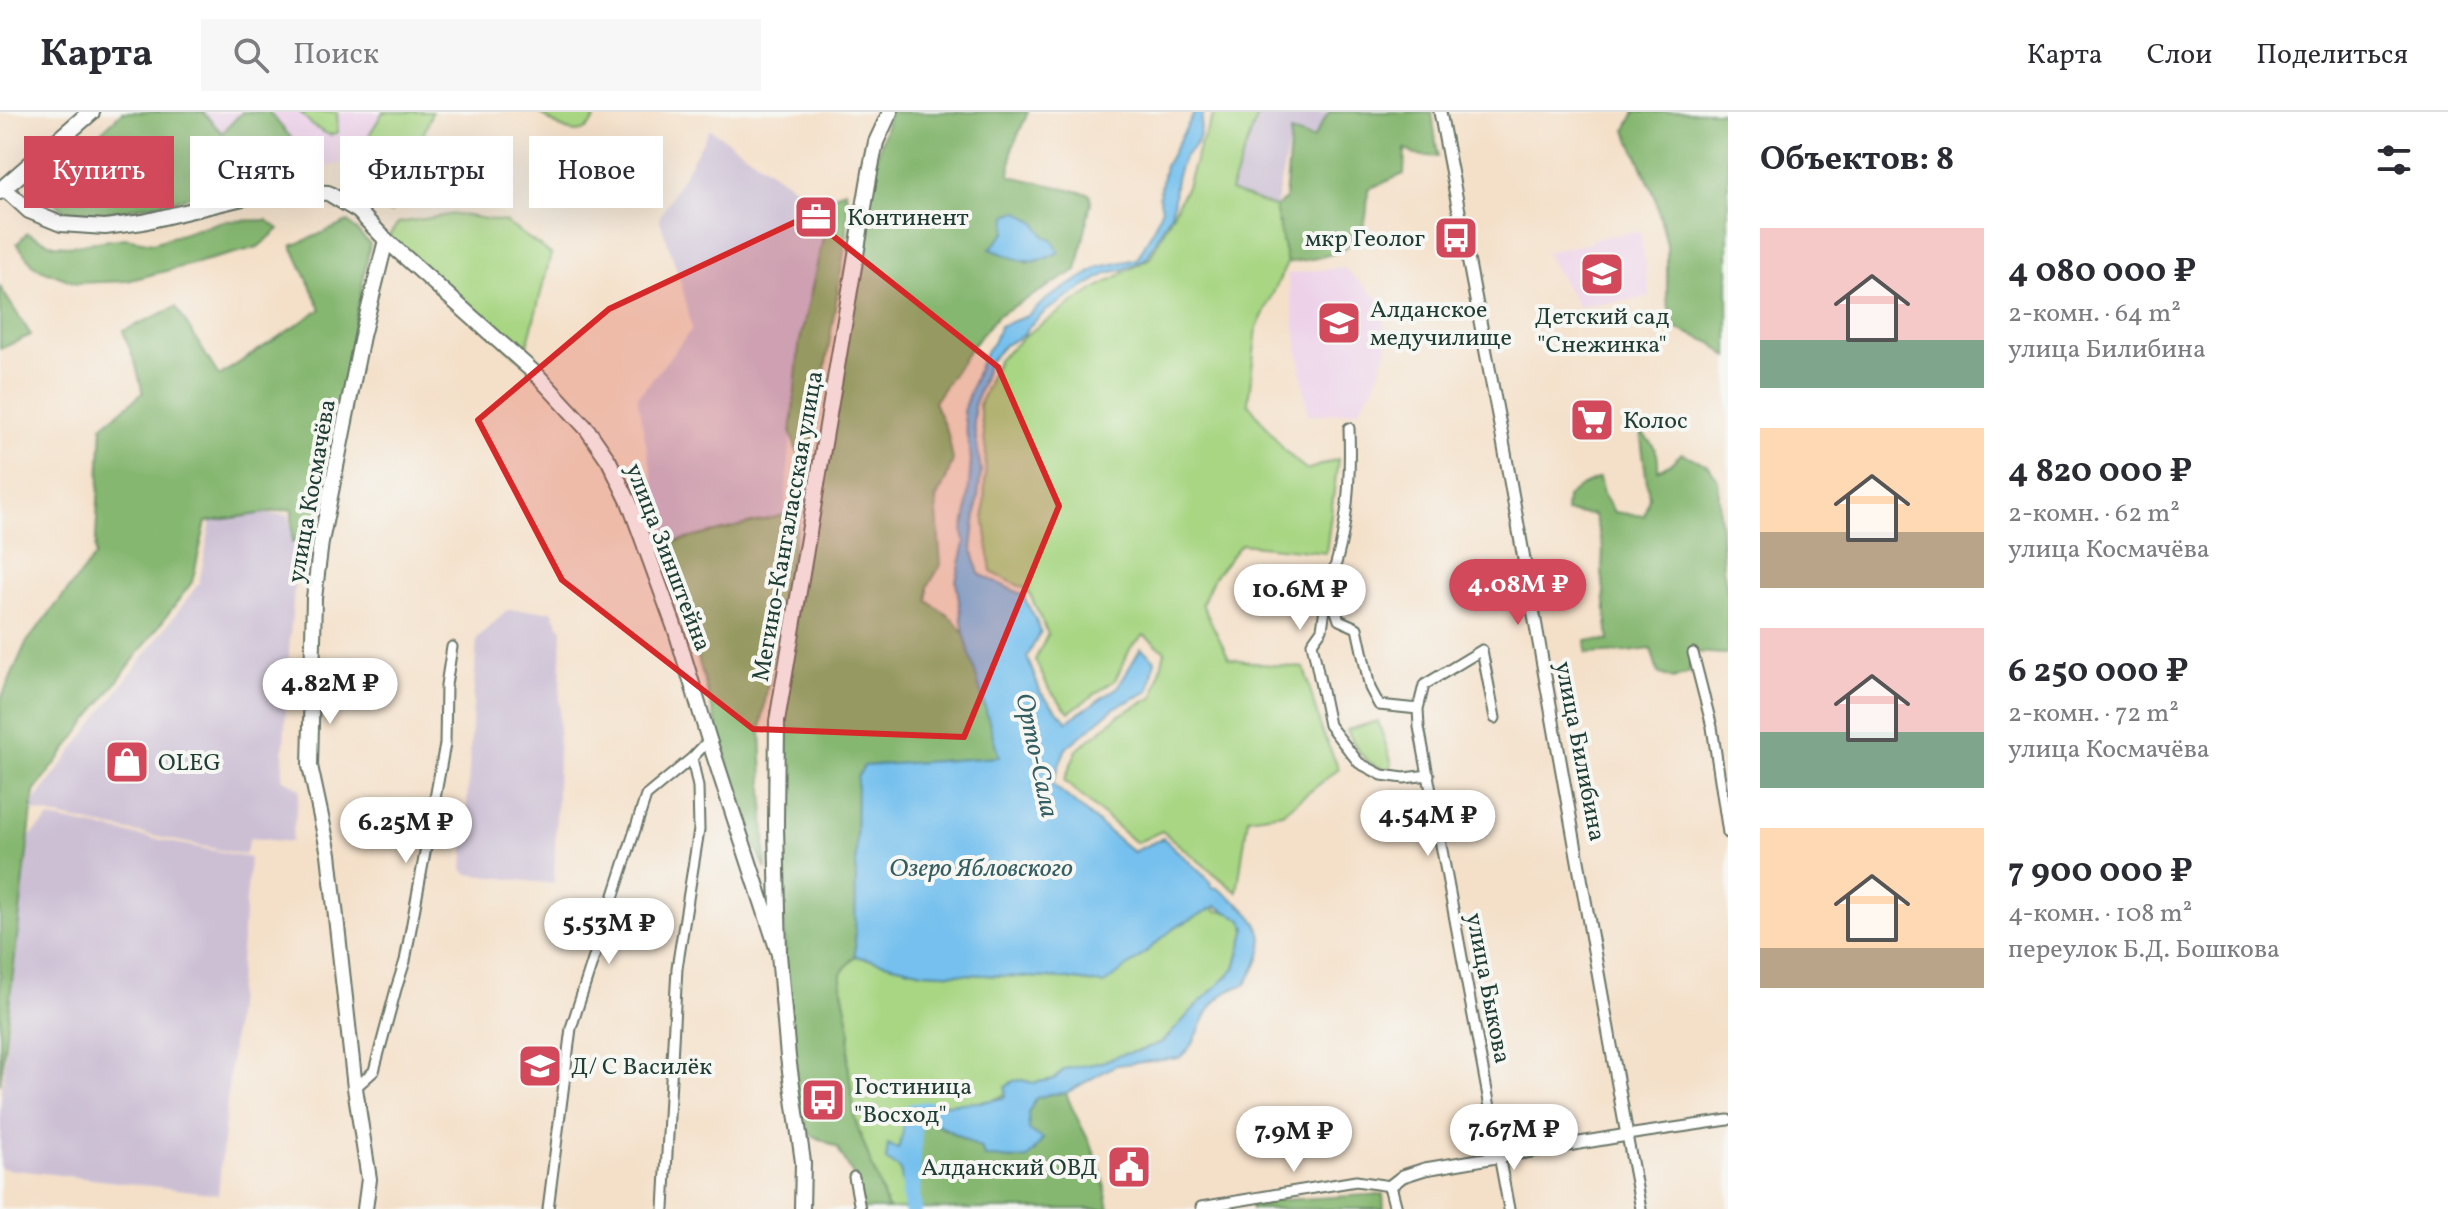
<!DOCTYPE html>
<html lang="ru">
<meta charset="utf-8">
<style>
:root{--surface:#fff;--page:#f7f7f7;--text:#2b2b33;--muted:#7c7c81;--line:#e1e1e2;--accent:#d1495b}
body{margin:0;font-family:Vollkorn,serif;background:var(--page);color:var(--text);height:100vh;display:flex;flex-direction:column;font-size:30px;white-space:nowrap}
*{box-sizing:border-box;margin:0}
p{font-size:26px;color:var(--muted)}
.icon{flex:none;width:44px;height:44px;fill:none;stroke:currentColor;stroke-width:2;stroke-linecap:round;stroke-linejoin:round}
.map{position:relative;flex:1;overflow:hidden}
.details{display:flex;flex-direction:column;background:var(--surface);width:720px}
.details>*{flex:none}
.hud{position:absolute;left:24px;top:24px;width:760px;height:72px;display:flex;gap:16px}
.price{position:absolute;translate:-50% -68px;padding:0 18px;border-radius:28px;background:#fff;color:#222;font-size:26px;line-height:52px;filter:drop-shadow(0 2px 4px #0008)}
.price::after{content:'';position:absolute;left:50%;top:48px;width:24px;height:18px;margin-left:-12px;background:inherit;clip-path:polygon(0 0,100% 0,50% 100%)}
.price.on{background:var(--accent);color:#fff}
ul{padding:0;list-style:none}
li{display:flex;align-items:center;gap:24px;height:200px;padding:0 32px}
li span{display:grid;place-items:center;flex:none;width:224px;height:160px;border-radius:0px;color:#555}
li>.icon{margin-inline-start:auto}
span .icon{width:96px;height:96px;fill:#fffc;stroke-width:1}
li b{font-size:34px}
h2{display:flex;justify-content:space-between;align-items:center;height:96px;padding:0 32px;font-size:34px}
.tag{padding:0 28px;border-radius:0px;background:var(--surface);box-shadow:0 8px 32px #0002;font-size:28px;line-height:72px}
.tag.on{background:var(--accent);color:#fff}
header{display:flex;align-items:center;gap:48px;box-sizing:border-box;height:112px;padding:0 40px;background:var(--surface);border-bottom:2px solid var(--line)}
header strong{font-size:38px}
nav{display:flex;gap:44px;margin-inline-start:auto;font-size:28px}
.search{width:560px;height:72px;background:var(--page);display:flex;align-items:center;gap:20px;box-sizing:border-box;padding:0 28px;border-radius:0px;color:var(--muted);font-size:30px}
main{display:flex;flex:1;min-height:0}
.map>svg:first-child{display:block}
</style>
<header>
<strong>Карта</strong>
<div class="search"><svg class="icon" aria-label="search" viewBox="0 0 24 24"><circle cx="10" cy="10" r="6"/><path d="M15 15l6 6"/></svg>Поиск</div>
<nav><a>Карта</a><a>Слои</a><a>Поделиться</a></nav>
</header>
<main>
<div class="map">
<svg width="1728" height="1097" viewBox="0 0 1728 1097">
<rect width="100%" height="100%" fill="#f6f6f2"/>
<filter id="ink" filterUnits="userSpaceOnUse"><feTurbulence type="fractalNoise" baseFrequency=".0125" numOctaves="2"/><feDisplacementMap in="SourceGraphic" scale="16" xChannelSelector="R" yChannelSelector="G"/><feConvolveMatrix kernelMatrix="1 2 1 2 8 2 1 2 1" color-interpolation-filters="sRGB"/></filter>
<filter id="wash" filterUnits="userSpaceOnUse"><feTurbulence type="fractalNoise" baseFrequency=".006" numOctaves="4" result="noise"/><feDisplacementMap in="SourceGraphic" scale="32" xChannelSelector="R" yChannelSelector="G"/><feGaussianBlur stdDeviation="1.8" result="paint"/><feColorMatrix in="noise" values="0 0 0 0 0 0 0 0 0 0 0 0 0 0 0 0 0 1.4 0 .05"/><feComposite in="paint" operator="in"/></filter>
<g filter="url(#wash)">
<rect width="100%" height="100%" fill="#f4e0c9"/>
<path fill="#edd1e9" d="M 203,0 L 242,0 L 222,21 Z
M 269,0 L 383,0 L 356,49 L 318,57 Z
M 1640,119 L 1650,185 L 1578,195 L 1545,140 L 1591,131 L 1591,127 Z
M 1343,155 L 1381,189 L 1387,234 L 1375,272 L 1358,298 L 1308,304 L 1287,162 Z"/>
<path fill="#ccbfd4" d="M 1259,0 L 1329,0 L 1313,27 L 1291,21 L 1275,95 L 1230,79 Z
M 710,17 L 829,99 L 799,234 L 784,403 L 666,432 L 637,286 L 692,217 L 681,170 L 659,106 Z
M 213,400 L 289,403 L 296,454 L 290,524 L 282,666 L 300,677 L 291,730 L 250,726 L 245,743 L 28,698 L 199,471 Z
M 508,498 L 552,499 L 562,518 L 554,772 L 467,762 L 463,757 L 477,526 Z
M 50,706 L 250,746 L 218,1082 L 0,1056 L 0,996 L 28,726 Z"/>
<path fill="#a8d683" stroke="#648a5c" stroke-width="2" d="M 300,0 L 337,0 L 338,21 L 329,23 L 314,15 Z
M 383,0 L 432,0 L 397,92 L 390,101 C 382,95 371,89 365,81 C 344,53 369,25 383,0 Z
M 538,0 L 597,0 C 585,36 558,15 538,0 Z
M 1215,0 L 1259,0 L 1230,79 L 1275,95 L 1287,151 L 1257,216 L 1248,291 L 1285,339 L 1306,358 L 1338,347 L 1326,441 L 1241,432 L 1214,465 L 1202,492 L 1229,546 L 1261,552 L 1304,556 L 1322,620 L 1339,657 L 1282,701 L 1248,706 L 1237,780 L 1162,719 L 1136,731 L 1064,669 L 1077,638 L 1119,603 L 1154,585 L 1165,539 L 1144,523 L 1131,535 L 1115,568 L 1069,600 L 1049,577 L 1035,548 L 1048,522 L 1028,478 L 991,460 L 984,401 L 986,339 L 979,293 L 998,248 L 1031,219 L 1095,177 L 1150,146 L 1187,74 L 1200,33 Z
M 455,102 L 505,110 L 551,142 L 523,250 L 386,128 L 398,111 Z
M 1378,609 L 1392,652 L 1389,657 C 1366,656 1356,637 1347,618 Z
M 1215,794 L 1215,799 L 1227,800 L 1241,807 L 1246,816 L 1235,857 L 1161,931 L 1099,951 L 1065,957 L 1054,967 L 1033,971 L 1022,968 C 997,992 988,991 954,991 L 913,1097 L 888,1097 L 855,1008 L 848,952 L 850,917 L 841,873 L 841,861 L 855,844 L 923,860 L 1067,867 L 1103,872 L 1174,816 Z"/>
<path fill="#86b771" stroke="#527a52" stroke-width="2" fill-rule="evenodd" d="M 122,0 L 203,0 L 222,21 L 242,0 L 269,0 L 318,57 L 248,63 L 194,84 L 100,103 L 63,98 L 41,76 Z
M 890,0 L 1028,0 L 1012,37 L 1010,64 L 1090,82 L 1091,90 L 1077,158 L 997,204 L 972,234 L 934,290 L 948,322 L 953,348 L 946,368 L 936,387 L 941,453 L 928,474 L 928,489 L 953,507 L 964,521 L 999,645 L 864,654 L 857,666 L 855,844 L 841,861 L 841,873 L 850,917 L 848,952 L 855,1008 L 888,1097 L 860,1097 L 854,1065 L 837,1035 L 799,1017 L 788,945 L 777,609 L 867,79 ZM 1036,111 L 1044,125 L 1028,151 L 991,137 L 1006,120 Z
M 1329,0 L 1432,0 L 1438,45 L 1415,43 L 1405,37 L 1404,62 L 1368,77 C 1367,87 1368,99 1365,109 C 1355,144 1318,146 1287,151 L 1275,95 L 1285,88 L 1291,20 L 1313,27 Z
M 1635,0 L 1728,0 L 1728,245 L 1712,231 L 1673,215 L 1667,187 L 1667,133 L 1655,84 L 1626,18 Z
M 845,78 L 847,87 L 847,122 L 811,344 L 804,348 L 796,337 L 791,322 L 799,234 L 829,99 L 830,86 Z
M 267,108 L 279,117 L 258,135 L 127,169 L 76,171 L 35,155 L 17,132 L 27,121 L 54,133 L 68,134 L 125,126 L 153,131 L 223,109 Z
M 348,110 L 370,132 L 314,425 L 292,431 L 292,397 L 206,410 L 192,470 L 34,680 L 0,973 L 0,589 L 26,531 L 95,444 L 102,314 L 143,281 L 135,250 L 123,219 L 176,195 L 219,264 L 321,197 L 292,134 Z
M 0,175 L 31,223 L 0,237 Z
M 1640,319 C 1654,333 1659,337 1658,358 L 1671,351 L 1682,341 L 1709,354 L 1718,368 L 1723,455 L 1728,482 L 1728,540 L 1725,542 L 1693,540 L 1689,561 L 1673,567 L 1658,561 L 1651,537 L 1626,540 L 1586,542 L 1586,528 L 1609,529 L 1602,459 L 1603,436 L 1594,403 L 1566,400 L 1567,385 L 1581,374 L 1599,366 L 1603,382 L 1614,400 L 1644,404 L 1649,385 Z
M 800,401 L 774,531 L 761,616 L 766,758 L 742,703 L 666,432 L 784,403 Z
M 1066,981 C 1075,1006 1090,1027 1099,1052 C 1104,1067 1106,1082 1109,1097 L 913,1097 L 911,1085 L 913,1000 L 982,1037 L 984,1045 L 1006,1045 L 1014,1048 L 1034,1040 L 1043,1027 L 1029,1018 L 1028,1001 L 1036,986 L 1050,982 Z
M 1383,1082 L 1384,1097 L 1252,1097 L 1250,1090 Z"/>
<path fill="#74c0ee" stroke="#4a7e91" stroke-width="2" d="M 1195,0 L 1204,0 C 1200,9 1202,16 1199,25 C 1197,35 1190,37 1184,45 C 1181,50 1179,57 1177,63 C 1173,75 1176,88 1171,101 L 1147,146 L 1125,157 L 1108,161 L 1046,199 L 1027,216 L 1024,223 L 1004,233 L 989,250 L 974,294 L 974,313 L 981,359 L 972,436 L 979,462 L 1023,483 L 1041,519 L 1027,545 L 1041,581 L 1067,609 L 1118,575 L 1141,536 L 1155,548 L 1149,579 L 1114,596 L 1066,636 L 1052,672 L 1133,740 L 1163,726 L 1210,769 L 1211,775 L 1217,776 C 1261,806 1277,823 1246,872 C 1194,888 1211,920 1179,946 L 1116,953 L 1066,981 L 1050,982 L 1036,986 L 1028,1001 L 1029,1018 L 1043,1027 L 1028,1046 C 1013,1049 999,1044 984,1045 L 982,1037 L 921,1003 L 908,1011 L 905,1031 L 907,1060 L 914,1075 L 917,1097 L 907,1097 L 900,1057 L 886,1048 L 888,1032 L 898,1037 L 903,1020 L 903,1007 C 930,984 974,996 1005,985 L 1006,975 L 1013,969 L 1022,968 L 1033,971 L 1054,967 L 1065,957 L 1099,951 L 1120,943 L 1138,939 L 1161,931 L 1169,924 L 1195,895 L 1235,857 L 1246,816 L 1241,807 L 1216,794 L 1174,816 L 1133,851 L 1104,872 L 1067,867 L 923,860 L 855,844 L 857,666 L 864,654 L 999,645 L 964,521 L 956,469 L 965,431 L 963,419 L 967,399 L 971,348 L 963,299 L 979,254 L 987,238 L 993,231 L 1000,214 L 1027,204 L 1048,186 L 1100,155 L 1137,147 L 1153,118 L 1162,96 L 1159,85 L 1165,54 Z
M 1018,99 L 1036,111 L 1044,124 L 1052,128 L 1059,140 C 1028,157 1021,148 990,137 L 1006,120 L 1007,103 Z"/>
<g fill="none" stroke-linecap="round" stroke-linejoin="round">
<path stroke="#74c0ee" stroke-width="18" d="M 913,1097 L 911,1085 L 913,1000 L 930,998"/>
</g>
</g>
<g filter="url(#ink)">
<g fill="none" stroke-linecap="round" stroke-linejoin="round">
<g stroke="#6a7668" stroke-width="13">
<path id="minor" d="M 1328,475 C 1348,425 1351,369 1349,316
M 1693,541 L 1712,615 L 1728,721
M 1418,597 L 1379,593 L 1370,576 L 1357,516 L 1339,508 L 1328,475 L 1322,517 L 1312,531 L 1329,613 L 1359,651 L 1382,663 L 1404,666 L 1429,663
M 1495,606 L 1482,538 L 1424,573 L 1418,597 L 1419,615 L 1509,1097
M 355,976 L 374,959 L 396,877 L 405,849 L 445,632 L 446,573 L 452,535
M 854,1065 L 860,1097
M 1201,1095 L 1356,1069 L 1390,1074
M 548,1097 L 571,916 L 646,684 L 692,646 L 709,628
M 664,1097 L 677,856 L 699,718 L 698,675 L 692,646
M 1641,1097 L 1627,1023 L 1728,1008"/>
</g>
<g stroke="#6a7668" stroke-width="15">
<path id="tertiary" d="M 1396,1097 L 1390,1074 L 1403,1064 L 1425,1057 L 1627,1023 L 1502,324 L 1440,0"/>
</g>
<g stroke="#6a7668" stroke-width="18">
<path id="secondary" d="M 365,1097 L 369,1067 L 355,976 L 329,742 L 310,654 L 314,486 L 321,430 L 362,224 L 386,128"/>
</g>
<g stroke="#6a7668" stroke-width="18">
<path id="primary" d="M 4,76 L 29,99 L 61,112 L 105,115 L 143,110 L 276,78 L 328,81 L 358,99 L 386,128 L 539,265 L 587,317 L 609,349 L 629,390 L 676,519 L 709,628 L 779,842
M 802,1097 L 803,1050 L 788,945 L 779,842 L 776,714 L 777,609 L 870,60 L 876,30 L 890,0"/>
</g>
<g stroke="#6a7668" stroke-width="20">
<path id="trunk" d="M 0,79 L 91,0"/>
</g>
<use href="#minor" stroke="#fff" stroke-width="9"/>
<use href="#tertiary" stroke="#fff" stroke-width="11"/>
<use href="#secondary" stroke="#fff" stroke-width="14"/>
<use href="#primary" stroke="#fff" stroke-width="14"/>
<use href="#trunk" stroke="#fff" stroke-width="16"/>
</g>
</g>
<path fill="#d62828" fill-opacity="0.2" stroke="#d62828" stroke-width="6" stroke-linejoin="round" d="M 808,104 L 998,255 L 1059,394 L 964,625 L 753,617 L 562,468 L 478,308 L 609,197 Z"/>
<defs>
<g id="office-square" transform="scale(2.3)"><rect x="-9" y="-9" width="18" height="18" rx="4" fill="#d1495b" stroke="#f6f6f2"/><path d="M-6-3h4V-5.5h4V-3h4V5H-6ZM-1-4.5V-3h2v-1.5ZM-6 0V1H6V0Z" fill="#fff"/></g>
<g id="bus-square" transform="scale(2.3)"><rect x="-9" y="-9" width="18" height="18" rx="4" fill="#d1495b" stroke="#f6f6f2"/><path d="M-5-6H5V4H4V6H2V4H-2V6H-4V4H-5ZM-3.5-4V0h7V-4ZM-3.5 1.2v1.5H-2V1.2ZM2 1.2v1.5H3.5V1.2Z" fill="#fff"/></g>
<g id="school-square" transform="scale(2.3)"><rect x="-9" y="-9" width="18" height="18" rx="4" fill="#d1495b" stroke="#f6f6f2"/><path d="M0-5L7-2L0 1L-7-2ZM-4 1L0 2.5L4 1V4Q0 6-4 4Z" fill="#fff"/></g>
<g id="university-square" transform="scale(2.3)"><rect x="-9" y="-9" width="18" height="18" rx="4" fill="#d1495b" stroke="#f6f6f2"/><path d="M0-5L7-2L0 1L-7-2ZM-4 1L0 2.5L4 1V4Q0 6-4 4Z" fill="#fff"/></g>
<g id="supermarket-square" transform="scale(2.3)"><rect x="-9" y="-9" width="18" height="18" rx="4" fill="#d1495b" stroke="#f6f6f2"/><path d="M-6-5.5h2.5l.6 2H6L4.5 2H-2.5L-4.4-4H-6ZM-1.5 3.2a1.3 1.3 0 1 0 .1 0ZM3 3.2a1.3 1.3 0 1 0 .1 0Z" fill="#fff"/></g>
<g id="shop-square" transform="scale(2.3)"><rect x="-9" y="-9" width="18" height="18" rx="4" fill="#d1495b" stroke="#f6f6f2"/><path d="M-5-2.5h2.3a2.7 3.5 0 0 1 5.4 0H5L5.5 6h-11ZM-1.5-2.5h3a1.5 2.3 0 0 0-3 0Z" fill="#fff"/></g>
<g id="civic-square" transform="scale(2.3)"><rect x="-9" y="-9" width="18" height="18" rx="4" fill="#d1495b" stroke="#f6f6f2"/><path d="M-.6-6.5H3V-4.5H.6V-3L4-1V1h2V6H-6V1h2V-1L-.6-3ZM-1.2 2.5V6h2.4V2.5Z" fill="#fff"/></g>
</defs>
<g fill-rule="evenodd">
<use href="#office-square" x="816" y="105"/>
<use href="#bus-square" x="1456" y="126"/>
<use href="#school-square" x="1602" y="162"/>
<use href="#university-square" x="1339" y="211"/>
<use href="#supermarket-square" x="1592" y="308"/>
<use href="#shop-square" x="127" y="650"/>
<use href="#school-square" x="540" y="954"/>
<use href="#bus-square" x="823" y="988"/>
<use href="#civic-square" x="1129" y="1055"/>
</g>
<g text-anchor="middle" stroke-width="8" stroke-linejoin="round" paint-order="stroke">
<g font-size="24" fill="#1f3d34" stroke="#f6f6f2" text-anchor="start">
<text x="847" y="113">Континент</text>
<text x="1425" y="134" text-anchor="end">мкр Геолог</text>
<text x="1370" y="205">Алданское<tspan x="1370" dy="28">медучилище</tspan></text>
<text x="1602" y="212" text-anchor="middle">Детский сад<tspan x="1602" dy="28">"Снежинка"</tspan></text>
<text x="1623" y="316">Колос</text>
<text x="158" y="658">OLEG</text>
<text x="571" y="962">Д/ С Василёк</text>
<text x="854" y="982">Гостиница<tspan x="854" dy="28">"Восход"</tspan></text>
<text x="1098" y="1063" text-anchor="end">Алданский ОВД</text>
</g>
<g font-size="24" fill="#1f3d34" stroke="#f6f6f2">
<text transform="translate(311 379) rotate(-80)" y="8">улица Космачёва</text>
<text transform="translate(787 414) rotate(-80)" y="8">Мегино-Кангаласская улица</text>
<text transform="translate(669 445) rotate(69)" y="8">улица Зинштейна</text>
<text transform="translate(1581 639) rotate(79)" y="8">улица Билибина</text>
<text transform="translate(1489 876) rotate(79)" y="8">улица Быкова</text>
</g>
<g font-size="26" font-style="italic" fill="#345e62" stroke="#f6f6f2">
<text transform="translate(1038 643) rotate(78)" y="9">Орто-Сала</text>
<text x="981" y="764">Озеро Ябловского</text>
</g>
</g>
</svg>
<b class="price on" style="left:1518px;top:515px">4.08M ₽</b>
<b class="price" style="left:1300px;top:520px">10.6M ₽</b>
<b class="price" style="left:330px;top:614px">4.82M ₽</b>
<b class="price" style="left:1428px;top:746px">4.54M ₽</b>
<b class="price" style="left:406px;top:753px">6.25M ₽</b>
<b class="price" style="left:609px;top:854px">5.53M ₽</b>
<b class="price" style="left:1514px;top:1060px">7.67M ₽</b>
<b class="price" style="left:1294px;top:1062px">7.9M ₽</b>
<div class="hud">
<a class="tag on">Купить</a>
<a class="tag">Снять</a>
<a class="tag">Фильтры</a>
<a class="tag">Новое</a>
</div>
</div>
<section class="details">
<h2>Объектов: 8<svg class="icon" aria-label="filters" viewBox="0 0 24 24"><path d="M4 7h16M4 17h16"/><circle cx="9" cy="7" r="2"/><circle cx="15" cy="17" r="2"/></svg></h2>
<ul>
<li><span style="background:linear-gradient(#f6c9c9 70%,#7fa58c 0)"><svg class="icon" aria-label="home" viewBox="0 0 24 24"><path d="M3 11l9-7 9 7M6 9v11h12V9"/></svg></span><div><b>4 080 000 ₽</b><p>2-комн. · 64 m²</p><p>улица Билибина</p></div></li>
<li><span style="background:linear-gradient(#ffd9b3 65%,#b9a48a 0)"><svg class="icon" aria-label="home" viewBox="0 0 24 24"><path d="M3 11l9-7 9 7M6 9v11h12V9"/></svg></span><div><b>4 820 000 ₽</b><p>2-комн. · 62 m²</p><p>улица Космачёва</p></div></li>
<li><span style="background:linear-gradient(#f6c9c9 65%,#7fa58c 0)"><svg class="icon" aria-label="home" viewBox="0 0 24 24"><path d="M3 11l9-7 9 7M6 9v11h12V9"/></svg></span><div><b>6 250 000 ₽</b><p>2-комн. · 72 m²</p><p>улица Космачёва</p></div></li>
<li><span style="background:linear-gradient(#ffd9b3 75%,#b9a48a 0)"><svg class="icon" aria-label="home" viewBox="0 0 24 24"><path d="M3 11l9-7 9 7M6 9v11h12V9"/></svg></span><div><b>7 900 000 ₽</b><p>4-комн. · 108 m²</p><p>переулок Б.Д. Бошкова</p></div></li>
</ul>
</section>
</main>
